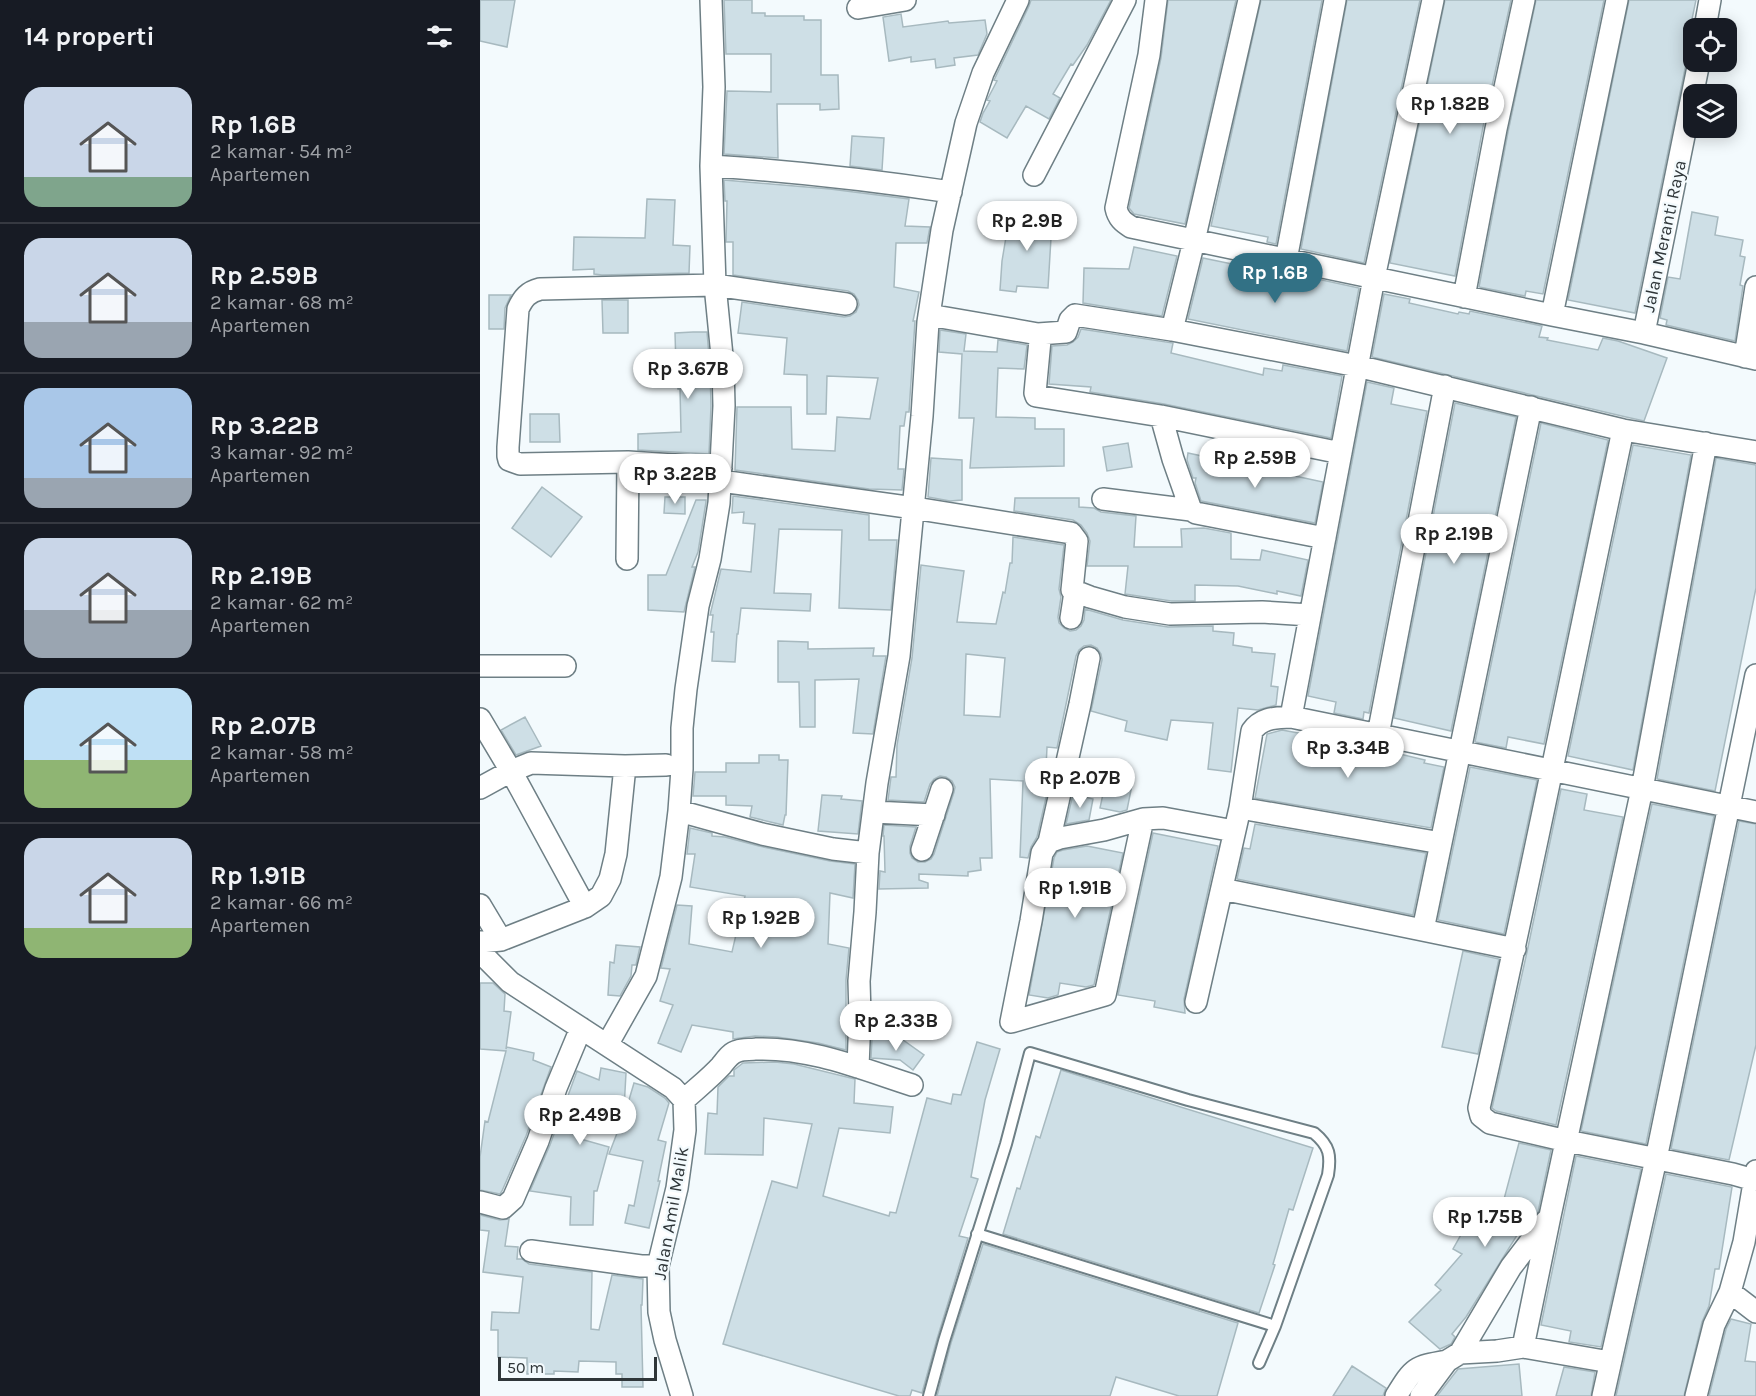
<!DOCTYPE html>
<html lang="id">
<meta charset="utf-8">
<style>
:root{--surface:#171b24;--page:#242831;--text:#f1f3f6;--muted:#9ea1a6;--line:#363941;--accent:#327185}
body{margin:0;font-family:Karla,sans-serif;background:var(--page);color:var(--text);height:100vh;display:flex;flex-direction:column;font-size:22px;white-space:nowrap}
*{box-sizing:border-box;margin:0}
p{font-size:20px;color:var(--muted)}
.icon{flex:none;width:33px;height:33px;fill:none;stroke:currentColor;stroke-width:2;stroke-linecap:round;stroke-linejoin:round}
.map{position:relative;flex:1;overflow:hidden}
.side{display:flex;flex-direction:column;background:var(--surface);width:480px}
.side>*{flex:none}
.controls{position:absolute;left:1203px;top:18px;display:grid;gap:12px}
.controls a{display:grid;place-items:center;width:54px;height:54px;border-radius:12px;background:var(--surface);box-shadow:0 3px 15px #0003;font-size:30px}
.scale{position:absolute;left:18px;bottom:15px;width:159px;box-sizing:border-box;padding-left:6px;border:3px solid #2f3639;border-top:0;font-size:16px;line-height:21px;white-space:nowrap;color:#2f3639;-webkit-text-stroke:4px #f3fafd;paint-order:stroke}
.price{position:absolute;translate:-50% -51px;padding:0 14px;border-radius:21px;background:#fff;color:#222;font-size:20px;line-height:39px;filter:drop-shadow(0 2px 3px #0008)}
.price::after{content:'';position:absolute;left:50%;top:36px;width:18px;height:14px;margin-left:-9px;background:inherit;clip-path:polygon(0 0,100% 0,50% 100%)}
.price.on{background:var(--accent);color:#fff}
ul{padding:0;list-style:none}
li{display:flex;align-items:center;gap:18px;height:150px;padding:0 24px}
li+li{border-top:2px solid var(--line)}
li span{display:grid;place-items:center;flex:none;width:168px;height:120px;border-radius:18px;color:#555}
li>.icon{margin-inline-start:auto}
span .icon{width:72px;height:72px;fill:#fffc;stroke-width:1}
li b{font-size:26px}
h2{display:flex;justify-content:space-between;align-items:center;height:72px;padding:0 24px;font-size:26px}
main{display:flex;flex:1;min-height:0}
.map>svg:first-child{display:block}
</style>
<main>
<section class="side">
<h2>14 properti<svg class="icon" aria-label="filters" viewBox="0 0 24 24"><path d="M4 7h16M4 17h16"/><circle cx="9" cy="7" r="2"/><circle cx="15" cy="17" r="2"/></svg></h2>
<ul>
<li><span style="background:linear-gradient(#c9d6e8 75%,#7fa58c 0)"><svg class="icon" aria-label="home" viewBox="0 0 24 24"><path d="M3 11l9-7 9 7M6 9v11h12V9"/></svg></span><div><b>Rp 1.6B</b><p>2 kamar · 54 m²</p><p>Apartemen</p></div></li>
<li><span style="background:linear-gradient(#c9d6e8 70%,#9aa5b1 0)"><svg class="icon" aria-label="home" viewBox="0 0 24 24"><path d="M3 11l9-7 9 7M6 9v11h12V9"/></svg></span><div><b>Rp 2.59B</b><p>2 kamar · 68 m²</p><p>Apartemen</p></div></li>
<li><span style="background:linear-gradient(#a9c7e8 75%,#9aa5b1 0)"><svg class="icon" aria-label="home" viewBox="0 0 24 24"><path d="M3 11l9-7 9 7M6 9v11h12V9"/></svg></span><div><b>Rp 3.22B</b><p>3 kamar · 92 m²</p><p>Apartemen</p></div></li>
<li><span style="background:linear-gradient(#c9d6e8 60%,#9aa5b1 0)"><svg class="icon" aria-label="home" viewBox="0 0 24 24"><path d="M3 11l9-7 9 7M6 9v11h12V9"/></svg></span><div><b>Rp 2.19B</b><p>2 kamar · 62 m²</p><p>Apartemen</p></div></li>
<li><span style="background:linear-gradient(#bfe0f5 60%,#8fb573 0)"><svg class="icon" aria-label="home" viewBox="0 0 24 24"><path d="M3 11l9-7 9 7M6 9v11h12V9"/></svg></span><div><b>Rp 2.07B</b><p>2 kamar · 58 m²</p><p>Apartemen</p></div></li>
<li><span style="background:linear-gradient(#c9d6e8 75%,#8fb573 0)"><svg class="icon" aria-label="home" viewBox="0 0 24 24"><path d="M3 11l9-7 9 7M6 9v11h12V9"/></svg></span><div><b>Rp 1.91B</b><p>2 kamar · 66 m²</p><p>Apartemen</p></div></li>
</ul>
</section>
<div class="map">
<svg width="1276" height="1396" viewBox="0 0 1276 1396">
<rect width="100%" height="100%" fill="#f3fafd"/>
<path fill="#cedfe6" stroke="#a7b9bf" stroke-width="1.5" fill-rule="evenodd" d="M 0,0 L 35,0 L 27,47 L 0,41 Z
M 244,0 L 272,0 L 272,13 L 285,13 L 285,16 L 324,16 L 324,20 L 341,20 L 341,75 L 358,75 L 359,109 L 340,110 L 340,104 L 297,104 L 298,158 L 244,154 L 247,91 L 291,92 L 291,54 L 246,54 Z
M 551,0 L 631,0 L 607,45 L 593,65 L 591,64 L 573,94 L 580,98 L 569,119 L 546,106 L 527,138 L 500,122 L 503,113 L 510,101 L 507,100 L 517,81 L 514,80 L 515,78 L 549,6 Z
M 688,0 L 756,0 L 705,224 L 654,214 L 649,208 L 681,58 Z
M 781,0 L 842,0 L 796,244 L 787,242 L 788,237 L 731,226 Z
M 867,0 L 940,0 L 884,263 L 821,249 Z
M 965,0 L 1031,0 L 1003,127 L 975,276 L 910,263 Z
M 1056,0 L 1124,0 L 1063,294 L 1046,291 L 1045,296 L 999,287 L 1028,132 Z
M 1149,0 L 1216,0 L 1212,19 L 1214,20 L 1214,39 L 1211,53 L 1207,59 L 1155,313 L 1088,300 Z
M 421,14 L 423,27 L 468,21 L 469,23 L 505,20 L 507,34 L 498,55 L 474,58 L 475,65 L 456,68 L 455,59 L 431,62 L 431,57 L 409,61 L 403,17 Z
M 372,136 L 404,138 L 402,170 L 370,166 Z
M 244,180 L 350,189 L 429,199 L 425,226 L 450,227 L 447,243 L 416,243 L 414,287 L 439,292 L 433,321 L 435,321 L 429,412 L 426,412 L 424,426 L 420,426 L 418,469 L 424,469 L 422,490 L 389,489 L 255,470 L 257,407 L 311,407 L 312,449 L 355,451 L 357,417 L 390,419 L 398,378 L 347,376 L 346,414 L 327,414 L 327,375 L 304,374 L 307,338 L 258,333 L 262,302 L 364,317 L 370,316 L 376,312 L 379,305 L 378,300 L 374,294 L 368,291 L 253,275 L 253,242 L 246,242 L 247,201 L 245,201 Z
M 167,199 L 195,200 L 193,245 L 210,246 L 209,273 L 122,275 L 114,274 L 114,269 L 93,270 L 94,237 L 165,238 Z
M 1212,212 L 1238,217 L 1235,235 L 1263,240 L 1260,256 L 1265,257 L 1260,285 L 1263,286 L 1255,341 L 1186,325 L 1187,320 L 1180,318 L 1188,277 L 1200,279 Z
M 530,213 L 578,220 L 576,239 L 571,238 L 568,288 L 537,286 L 536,292 L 520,290 L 522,261 Z
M 654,247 L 697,256 L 682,316 L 603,303 L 604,268 L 649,269 Z
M 723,258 L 781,270 L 782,267 L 879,288 L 867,351 L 708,319 Z
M 904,294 L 930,299 L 929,303 L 978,314 L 979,312 L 989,314 L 990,311 L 1062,326 L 1059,337 L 1068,338 L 1067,340 L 1118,350 L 1123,338 L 1138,341 L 1187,358 L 1164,421 L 1146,417 L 892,357 Z
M 9,295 L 31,295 L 25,308 L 24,329 L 9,329 Z
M 122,300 L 148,300 L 148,333 L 123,333 Z
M 601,329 L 693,343 L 691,353 L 783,375 L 784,368 L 802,371 L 803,365 L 862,376 L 851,438 L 684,404 L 610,392 L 611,387 L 569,384 L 572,346 L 587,345 L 593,342 L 598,337 Z
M 460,330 L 486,334 L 484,351 L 517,352 L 518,340 L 547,345 L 544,369 L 518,368 L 516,417 L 555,418 L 555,429 L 584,429 L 584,466 L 490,468 L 494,418 L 479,418 L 482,354 L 459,352 Z
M 213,332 L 227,332 L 230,367 L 231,406 L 229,454 L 158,450 L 158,434 L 201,432 L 200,389 L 198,389 L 196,367 L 195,333 Z
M 887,382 L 914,388 L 911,404 L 947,411 L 889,713 L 884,712 L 883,719 L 854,713 L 856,702 L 828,696 Z
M 975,403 L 1036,417 L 971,731 L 914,718 Z
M 50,414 L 79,414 L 80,442 L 50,442 Z
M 1061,423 L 1128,440 L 1064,744 L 1028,737 L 1026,748 L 995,742 Z
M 648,443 L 652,467 L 627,471 L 623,447 Z
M 1153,445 L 1211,455 L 1153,770 L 1088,756 Z
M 708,453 L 843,482 L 835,523 L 721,501 L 715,483 L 716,478 L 713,478 L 707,460 Z
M 451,458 L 482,460 L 482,500 L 470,501 L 448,497 Z
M 1236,458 L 1276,465 L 1276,588 L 1235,791 L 1177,779 Z
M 62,487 L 102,517 L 71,557 L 32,528 Z
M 253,496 L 389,515 L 389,540 L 417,540 L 411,610 L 359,608 L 362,530 L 299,529 L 294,593 L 331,594 L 330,611 L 261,608 L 258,634 L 257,634 L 255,662 L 232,661 L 234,632 L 231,632 L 233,615 L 230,615 L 241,569 L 271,572 L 275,524 L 263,523 L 264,512 L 252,513 Z
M 185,497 L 205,497 L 205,514 L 184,513 Z
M 535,498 L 599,498 L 599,507 L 614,508 L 621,512 L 656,516 L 654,547 L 702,547 L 701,529 L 724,528 L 751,533 L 751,559 L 780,560 L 782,550 L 828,560 L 821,596 L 797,591 L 797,594 L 758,586 L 715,585 L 715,601 L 691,601 L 645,594 L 648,566 L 607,566 L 610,541 L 607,533 L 601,525 L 593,520 L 534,511 Z
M 216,500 L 226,500 L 226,502 L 218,552 L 212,567 L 215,567 L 204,612 L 168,610 L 168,575 L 186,575 Z
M 533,537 L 584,545 L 579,589 L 581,597 L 578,617 L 579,623 L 584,628 L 590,631 L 596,630 L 601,626 L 604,620 L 605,609 L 643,620 L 688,627 L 733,626 L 733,631 L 754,633 L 753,645 L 772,648 L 772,652 L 795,654 L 791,686 L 798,687 L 796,705 L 778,710 L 758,708 L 751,772 L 728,769 L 733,723 L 691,720 L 687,740 L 645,731 L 647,721 L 611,711 L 622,660 L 621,654 L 617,648 L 611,645 L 604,646 L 599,650 L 596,656 L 577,748 L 567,747 L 565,789 L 568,789 L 557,837 L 551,847 L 548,858 L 540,857 L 543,781 L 510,779 L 512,858 L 500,858 L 501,870 L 488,872 L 488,876 L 439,874 L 439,880 L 448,883 L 448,888 L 399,889 L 400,871 L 405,872 L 404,836 L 403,836 L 404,825 L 436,827 L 430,846 L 430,853 L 432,858 L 438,862 L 445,862 L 451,859 L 454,854 L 474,792 L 475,787 L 472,781 L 466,777 L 460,776 L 454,779 L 450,784 L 444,802 L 408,800 L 411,777 L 416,777 L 417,745 L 432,658 L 441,565 L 484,571 L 477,622 L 516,624 L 523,592 L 525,593 L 530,563 L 532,563 ZM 486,654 L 525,658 L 520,717 L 484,715 Z
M 298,641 L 328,642 L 328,649 L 394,648 L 393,656 L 406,656 L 393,734 L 373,733 L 379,679 L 335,680 L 335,727 L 320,727 L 319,682 L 298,682 Z
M 45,717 L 61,746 L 36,755 L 21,730 Z
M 802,730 L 878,744 L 945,760 L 944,763 L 964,767 L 951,828 L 775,798 L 787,734 Z
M 279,755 L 299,755 L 299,760 L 308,760 L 306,815 L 305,815 L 303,825 L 270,817 L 272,806 L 246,805 L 246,796 L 213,796 L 215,772 L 246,772 L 246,763 L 279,763 Z
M 990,767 L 1057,780 L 1024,934 L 958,920 Z
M 626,780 L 652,785 L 647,810 L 640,812 L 620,808 Z
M 1081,789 L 1107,794 L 1104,810 L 1143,817 L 1076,1125 L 1016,1111 L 1012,1108 L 1047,952 Z
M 593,794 L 613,799 L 609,820 L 586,824 Z
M 342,795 L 362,796 L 361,799 L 382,801 L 378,834 L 338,831 Z
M 1172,804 L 1234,816 L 1166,1144 L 1101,1131 Z
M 1259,821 L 1276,824 L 1276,1045 L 1249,1160 L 1191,1149 Z
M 775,824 L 946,853 L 933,915 L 757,879 L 764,848 L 770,849 Z
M 210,828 L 232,833 L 232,836 L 245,837 L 279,846 L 350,861 L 375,864 L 373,898 L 350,893 L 348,944 L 369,948 L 366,980 L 366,1050 L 338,1043 L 297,1037 L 275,1036 L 253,1039 L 253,1032 L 212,1025 L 201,1052 L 178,1043 L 193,1005 L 180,1001 L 190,969 L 181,968 L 197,905 L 212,906 L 209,944 L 252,952 L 265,896 L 210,887 L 215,854 L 207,854 Z
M 673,833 L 738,846 L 704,999 L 705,1013 L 674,1007 L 675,1001 L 638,995 Z
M 607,846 L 643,853 L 614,985 L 606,987 L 580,983 L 578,995 L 568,998 L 549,995 L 574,858 L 577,852 L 583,850 Z
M 136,945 L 160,947 L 156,965 L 152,965 L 151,976 L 140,996 L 128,995 L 130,962 L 134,963 Z
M 983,951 L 1019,959 L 998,1054 L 962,1047 Z
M 0,983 L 13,983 L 25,994 L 24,1011 L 31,1012 L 26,1049 L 27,1047 L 54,1053 L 53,1060 L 71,1067 L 46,1136 L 22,1191 L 20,1194 L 0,1190 L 0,1157 L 5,1121 L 8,1122 L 26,1051 L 0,1049 Z
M 392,1038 L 423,1040 L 444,1055 L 433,1070 L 420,1060 L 391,1058 Z
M 497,1042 L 520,1049 L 505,1100 L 491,1177 L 498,1179 L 479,1236 L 488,1238 L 457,1339 L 442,1393 L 432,1390 L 430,1396 L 419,1396 L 243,1344 L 292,1181 L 317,1188 L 332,1124 L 284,1118 L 283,1155 L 225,1154 L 228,1113 L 237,1114 L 238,1087 L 249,1076 L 254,1076 L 254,1070 L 263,1063 L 295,1062 L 314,1064 L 375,1079 L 374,1103 L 413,1107 L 410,1133 L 359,1128 L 343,1196 L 409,1216 L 410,1212 L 416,1213 L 447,1098 L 471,1104 L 473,1094 L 481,1095 Z
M 121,1068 L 146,1073 L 144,1109 L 109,1103 L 97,1138 L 129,1147 L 117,1191 L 114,1191 L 113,1225 L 90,1225 L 91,1197 L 50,1191 L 70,1145 L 97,1071 L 119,1080 Z
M 581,1070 L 833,1148 L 813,1210 L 809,1209 L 793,1264 L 795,1265 L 779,1313 L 523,1234 L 537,1188 L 540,1189 L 556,1136 L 560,1138 Z
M 154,1083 L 168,1087 L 185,1098 L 189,1103 L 178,1140 L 186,1142 L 178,1181 L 180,1181 L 169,1228 L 145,1223 L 149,1205 L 154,1206 L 163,1161 L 129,1154 L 146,1110 Z
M 1039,1143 L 1071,1150 L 1058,1212 L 1041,1232 L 1039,1232 L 986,1317 L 972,1334 L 975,1337 L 971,1344 L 960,1349 L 929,1322 L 961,1290 L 955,1285 L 982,1254 L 973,1249 L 991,1217 L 1011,1226 L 1017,1202 L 1023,1203 Z
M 1096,1156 L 1161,1169 L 1121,1347 L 1089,1342 L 1091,1331 L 1061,1325 Z
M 1186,1174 L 1252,1187 L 1239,1269 L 1235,1269 L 1229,1306 L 1222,1322 L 1204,1396 L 1136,1396 Z
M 0,1215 L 20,1220 L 29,1219 L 25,1246 L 38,1247 L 37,1259 L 42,1259 L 49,1264 L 112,1272 L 111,1329 L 119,1330 L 132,1275 L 163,1279 L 162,1305 L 161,1305 L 163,1387 L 142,1387 L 142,1374 L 136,1374 L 136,1362 L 99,1361 L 98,1372 L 74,1371 L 74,1374 L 47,1374 L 47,1358 L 18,1357 L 18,1330 L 11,1330 L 12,1312 L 39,1313 L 43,1277 L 3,1272 L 9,1231 L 0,1230 Z
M 503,1244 L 758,1323 L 737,1396 L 699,1396 L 636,1377 L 630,1396 L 457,1396 L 471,1343 Z
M 1251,1319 L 1271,1324 L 1265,1361 L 1276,1362 L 1276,1396 L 1229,1396 L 1246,1329 Z
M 1039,1364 L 1042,1396 L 957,1396 L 978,1369 Z
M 872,1366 L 906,1388 L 903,1396 L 853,1396 Z
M 1084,1367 L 1115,1372 L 1111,1396 L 1076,1396 Z"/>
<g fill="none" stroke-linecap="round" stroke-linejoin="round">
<g stroke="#6e7f85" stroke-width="14">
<path id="lane" d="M 497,1234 L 795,1326
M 449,1396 L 464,1341 L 526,1144 L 550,1053 L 708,1100 L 834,1133 C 850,1146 851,1156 848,1175 L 795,1326 L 779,1363"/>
</g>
<g stroke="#6e7f85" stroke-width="24">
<path id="street" d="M 676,0 L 669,55 L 636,208 C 638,218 643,222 651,227 L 1072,315 L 1164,333 L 1276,359
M 378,8 L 425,0
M 1225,28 L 1230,0
M 231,166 C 312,171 391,180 471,192
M 554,175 L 645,0
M 806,260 L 855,0
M 984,297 L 1016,129 L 1044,0
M 449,315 L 558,334 L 560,340 L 555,393 L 556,396 L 681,416 L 861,453
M 1072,315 L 1137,0
M 692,330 L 714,241 L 769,0
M 1164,333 L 1219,62
M 558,334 L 586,332 L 590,320 L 595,315 L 692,330 L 877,366 L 1143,430 L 1276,452
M 1265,357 L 1276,287
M 681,416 L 693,459 L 711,510 L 716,513 L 845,538
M 1143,430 C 1095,656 1050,882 999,1108 L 1001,1116 L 1010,1123 L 1087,1141 L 1253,1174 L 1274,1180
M 241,468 L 148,462 L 40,464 L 29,460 L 28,456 L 28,447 L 38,309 C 43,298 48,292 60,289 L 235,285 L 366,304
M 241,481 L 434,508 L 591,533 L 597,541 L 592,590 L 610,597 L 645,607 L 690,614 L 782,612 L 830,615
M 623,499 L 711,510
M 147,559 L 148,462
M 591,618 L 595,592
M 0,666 L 85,666
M 811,717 L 894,278 L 953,0
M 0,719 L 31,771 L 51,763 L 145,766
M 898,735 L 965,386
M 0,788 L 31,771 L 105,907
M 760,808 L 961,843
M 199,811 L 282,834 L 353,849 L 388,853 L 397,783 L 419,656 L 442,416 L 448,322 L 462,230 L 486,123 L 503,73 L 538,0
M 394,812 L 454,815
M 663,819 L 624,830 L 580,838 L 569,842 L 562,853 L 551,921 L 531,1022 L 625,995 L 663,819 L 683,818 L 754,831
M 569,842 L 600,704 L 609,658
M 442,850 L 462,789
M 742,889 L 1035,949
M 0,905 L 21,940
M 943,930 L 1051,407
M 0,942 L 21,940 L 105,907 L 121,896 L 130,879 L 136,854 L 145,766 L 186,765
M 0,952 L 30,982 L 193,1088 L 204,1100 L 205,1130 L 197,1188 L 178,1266 L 179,1312 L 185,1340 L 202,1396
M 716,1002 L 760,808 L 772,731 C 782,717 796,718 811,717 L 1276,812
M 127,1045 L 166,976 L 191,877 L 199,811 L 202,769 L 202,728 L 206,689 L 218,606 L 230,559 L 239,503 L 244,406 L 243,366 L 235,285 L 231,166 L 234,87 L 231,0
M 378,1067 L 380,1016 L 379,981 L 385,912 L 388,853
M 204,1100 C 216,1089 230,1078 241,1066 C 246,1060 250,1053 258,1051 C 263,1049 270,1050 276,1049 C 330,1047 382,1069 432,1085
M 0,1202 L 23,1208 L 33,1199 L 58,1141 L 76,1088 L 101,1028
M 51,1251 L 161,1266 L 178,1266
M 1250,1292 L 1276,1312
M 1043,1347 L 1070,1216 L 1162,789 L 1226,443
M 980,1353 L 1017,1351 L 1043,1347 L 1130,1362
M 916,1396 C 934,1367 934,1367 967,1361
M 941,1396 L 967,1361 L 980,1353 L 1031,1267 L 1066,1221
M 1123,1396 L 1176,1159 L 1276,675
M 1216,1396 L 1234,1325 L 1250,1292 L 1264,1242 L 1276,1171"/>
</g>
<use href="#lane" stroke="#fff" stroke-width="10"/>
<use href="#street" stroke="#fff" stroke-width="21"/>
</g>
<g text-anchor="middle" stroke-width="4.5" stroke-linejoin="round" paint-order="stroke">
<g font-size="18" fill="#2f3639" stroke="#f3fafd">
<text transform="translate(1184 236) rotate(-78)" y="6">Jalan Meranti Raya</text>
<text transform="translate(191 1213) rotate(-80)" y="6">Jalan Amil Malik</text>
</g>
</g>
</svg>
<div class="controls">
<a><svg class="icon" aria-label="locate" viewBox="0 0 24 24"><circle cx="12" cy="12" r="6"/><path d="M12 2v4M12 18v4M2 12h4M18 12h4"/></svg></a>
<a><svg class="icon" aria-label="layers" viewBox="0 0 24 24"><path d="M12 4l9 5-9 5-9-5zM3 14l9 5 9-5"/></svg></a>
</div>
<div class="scale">50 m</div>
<b class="price" style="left:970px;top:135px">Rp 1.82B</b>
<b class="price" style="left:547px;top:252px">Rp 2.9B</b>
<b class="price on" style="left:795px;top:304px">Rp 1.6B</b>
<b class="price" style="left:208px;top:400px">Rp 3.67B</b>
<b class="price" style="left:775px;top:489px">Rp 2.59B</b>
<b class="price" style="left:195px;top:505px">Rp 3.22B</b>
<b class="price" style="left:974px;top:565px">Rp 2.19B</b>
<b class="price" style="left:868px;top:779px">Rp 3.34B</b>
<b class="price" style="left:600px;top:809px">Rp 2.07B</b>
<b class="price" style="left:595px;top:919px">Rp 1.91B</b>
<b class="price" style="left:281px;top:949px">Rp 1.92B</b>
<b class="price" style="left:416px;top:1052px">Rp 2.33B</b>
<b class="price" style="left:100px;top:1146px">Rp 2.49B</b>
<b class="price" style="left:1005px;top:1248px">Rp 1.75B</b>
</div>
</main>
